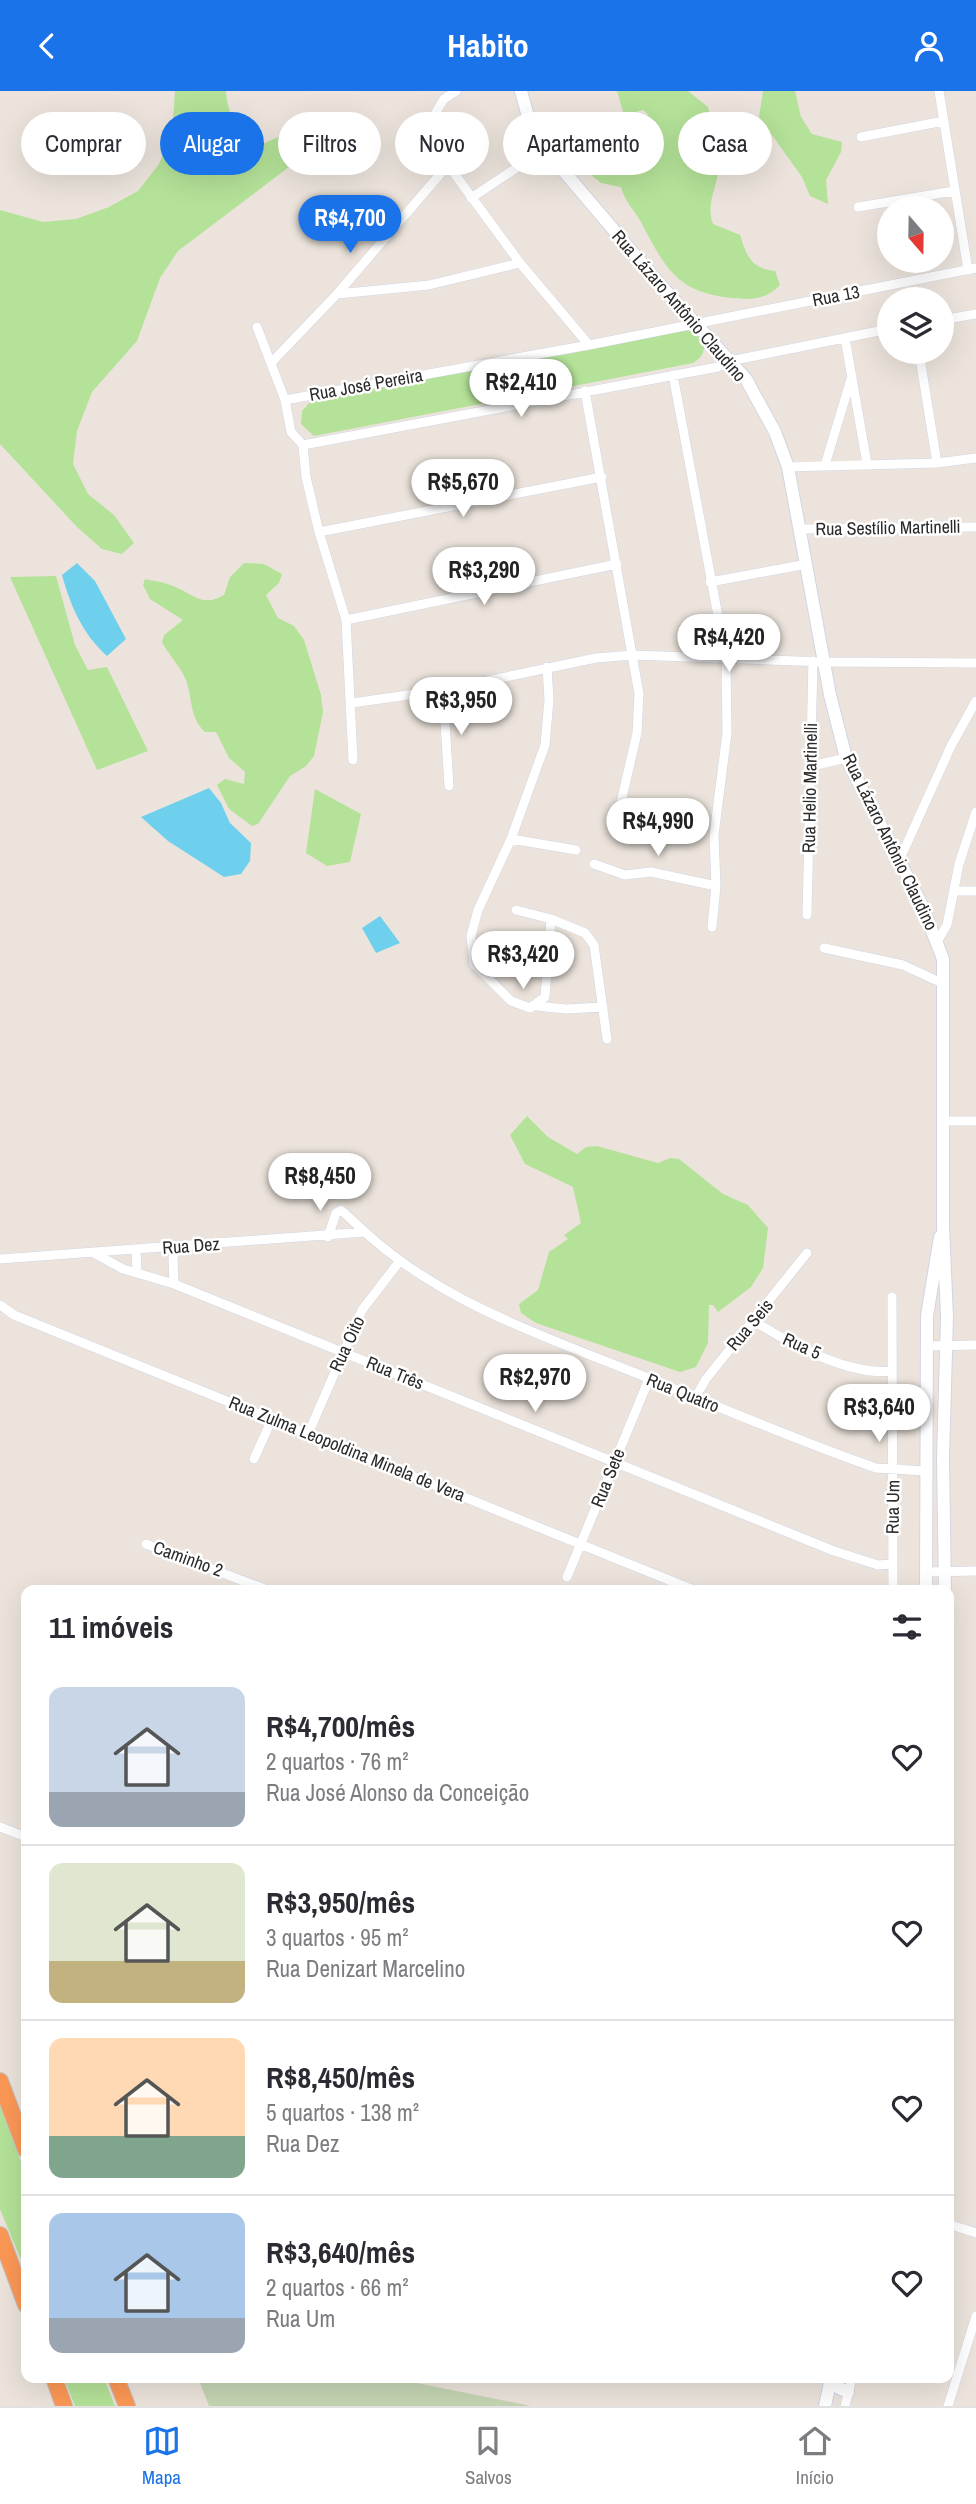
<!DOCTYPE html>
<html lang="pt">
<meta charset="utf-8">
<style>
:root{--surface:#fff;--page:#f7f7f7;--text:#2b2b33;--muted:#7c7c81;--line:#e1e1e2;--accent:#1a73e8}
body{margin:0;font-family:"Archivo Narrow",sans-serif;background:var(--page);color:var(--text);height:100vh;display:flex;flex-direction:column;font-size:26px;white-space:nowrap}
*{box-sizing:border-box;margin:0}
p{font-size:23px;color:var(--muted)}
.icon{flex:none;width:38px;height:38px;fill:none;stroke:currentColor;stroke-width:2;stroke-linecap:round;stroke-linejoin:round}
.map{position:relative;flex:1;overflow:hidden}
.panel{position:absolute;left:21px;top:1494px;width:933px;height:798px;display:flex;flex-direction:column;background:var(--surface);border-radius:14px;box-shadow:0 7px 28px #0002}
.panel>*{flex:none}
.banner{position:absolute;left:21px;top:21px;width:934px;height:63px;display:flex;gap:14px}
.needle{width:46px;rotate:160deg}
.buttons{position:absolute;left:877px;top:105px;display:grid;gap:14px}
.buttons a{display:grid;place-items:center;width:77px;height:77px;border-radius:50%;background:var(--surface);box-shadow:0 7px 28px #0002;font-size:35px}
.price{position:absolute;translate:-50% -60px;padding:0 16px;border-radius:24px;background:#fff;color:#222;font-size:23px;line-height:46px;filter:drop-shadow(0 2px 4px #0008)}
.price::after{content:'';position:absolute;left:50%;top:42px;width:21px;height:16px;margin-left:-10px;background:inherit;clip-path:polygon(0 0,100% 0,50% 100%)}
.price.on{background:var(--accent);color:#fff}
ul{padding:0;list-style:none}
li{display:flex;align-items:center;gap:21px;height:175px;padding:0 28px}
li+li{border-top:2px solid var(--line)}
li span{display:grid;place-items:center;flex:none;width:196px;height:140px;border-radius:14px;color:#555}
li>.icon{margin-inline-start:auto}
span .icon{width:84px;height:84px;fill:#fffc;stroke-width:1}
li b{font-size:30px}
h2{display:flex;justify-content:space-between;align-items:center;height:84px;padding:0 28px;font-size:30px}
.tag{padding:0 24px;border-radius:32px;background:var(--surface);box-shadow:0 7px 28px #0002;font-size:24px;line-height:63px}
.tag.on{background:var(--accent);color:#fff}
header{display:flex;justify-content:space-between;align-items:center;height:91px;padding:0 28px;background:var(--accent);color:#fff;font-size:32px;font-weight:700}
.tab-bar{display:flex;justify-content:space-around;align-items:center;height:98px;border-top:2px solid var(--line);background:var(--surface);font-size:19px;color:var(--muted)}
.tab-bar a{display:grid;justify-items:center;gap:4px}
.tab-bar .on{color:var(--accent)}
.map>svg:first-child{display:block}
</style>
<header><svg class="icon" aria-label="back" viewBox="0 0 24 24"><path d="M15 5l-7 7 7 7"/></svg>Habito<svg class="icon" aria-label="person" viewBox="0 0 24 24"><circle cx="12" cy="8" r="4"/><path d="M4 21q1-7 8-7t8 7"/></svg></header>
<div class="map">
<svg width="976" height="2315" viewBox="0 0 976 2315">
<rect width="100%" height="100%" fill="#ece4dc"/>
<path fill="#b4e298" d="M 175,0 L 226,0 C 227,25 240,41 260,54 L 308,33 L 320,33 L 325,41 L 306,63 L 178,160 L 160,187 L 137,250 L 92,301 L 77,340 L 73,373 L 88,403 L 114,424 L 134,452 L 122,463 L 102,458 L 77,436 L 0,353 L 0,119 L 43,131 L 76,128 L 109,116 L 138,100 L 159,73 L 172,42 Z
M 617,0 L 688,0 L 708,16 L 711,31 L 704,48 C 737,79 701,101 713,133 L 740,144 C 747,166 751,177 775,180 L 780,194 C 765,209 752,209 731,207 C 677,201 666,178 642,133 C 635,119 625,112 621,96 L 601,92 L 591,84 L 593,76 C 615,71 637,42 648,23 L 643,19 L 624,24 Z
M 763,0 L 795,0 L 801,26 L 812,43 L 842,51 L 841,61 L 826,89 L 828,113 L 810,105 L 802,86 L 759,26 Z
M 689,238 C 706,246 710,262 693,272 L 314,345 L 301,333 L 302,320 L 311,310 Z
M 244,472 L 264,473 L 282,483 L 279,492 L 266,504 L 278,527 L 294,535 L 304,549 L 321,604 L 323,621 L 314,665 L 306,675 L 290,685 L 258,733 L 252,735 L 229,718 L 217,694 L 225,688 L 244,693 L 245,681 L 229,667 L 216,641 L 205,641 C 189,626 193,609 186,589 C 181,576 168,563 162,551 L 164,544 L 183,529 L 150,508 L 143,494 L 145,488 C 154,490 164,491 173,495 C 194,503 201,517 224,504 L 230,486 Z
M 56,485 L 75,554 L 88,579 L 107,576 L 148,660 L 97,679 L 10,486 Z
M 315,698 L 361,723 L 350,771 L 327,775 L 306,762 Z
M 527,1025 L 548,1046 L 577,1063 L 586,1056 L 597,1055 L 658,1072 L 670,1067 L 679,1068 L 723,1103 L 748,1114 L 768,1137 L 763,1177 L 751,1196 L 718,1221 L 713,1214 L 709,1214 L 708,1252 L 696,1276 L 680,1281 L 536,1232 L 521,1222 L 519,1213 L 538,1199 L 549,1161 L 568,1148 L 564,1144 L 581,1132 L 573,1096 L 525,1073 L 510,1044 Z
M 0,2015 L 26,2084 L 26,2181 L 0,2118 Z
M 64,2287 L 104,2287 L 115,2315 L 75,2315 Z"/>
<path fill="#c5d5b3" d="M 198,2287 L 392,2287 L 531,2315 L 209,2315 Z"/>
<path fill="#6fd0ed" d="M 77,472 L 95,490 L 126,548 L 107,565 C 82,542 71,516 62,484 Z
M 209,697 L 221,712 L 230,732 L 251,752 L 250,770 L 241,783 L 224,786 L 168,750 L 141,726 Z
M 380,825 L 400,852 L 376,862 L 362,837 Z"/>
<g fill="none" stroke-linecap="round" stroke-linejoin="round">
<g stroke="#d1d5e2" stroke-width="10">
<path id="street" d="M 456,0 L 444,8 L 436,21 L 448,74 L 520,172 L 589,254
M 939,0 L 968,179
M 861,46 L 944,30
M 471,107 L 545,58
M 858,116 L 954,100
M 337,203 L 429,194 L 520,172
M 942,229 L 976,223
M 257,236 L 285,309 L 291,341 L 303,354 L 306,386 L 319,441 L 346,529 L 353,669
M 845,247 L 867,373
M 919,261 L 937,372
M 271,272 L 337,203 L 448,74
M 673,284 L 726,568 L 727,642 L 714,744 L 716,795 L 712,836
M 585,300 L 639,603 L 637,642 L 616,733
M 285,309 L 589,254 L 976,177
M 303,354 L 718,276 L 730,270 L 889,238
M 825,374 L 851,288
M 788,376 L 937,372 L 976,367
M 800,438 L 976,436
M 319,441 L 602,386
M 710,491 L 807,473
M 346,529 L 617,473
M 443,599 L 449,695
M 352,612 L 443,599 L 596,567 L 633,564 L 826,571 L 976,572
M 812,675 L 846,667
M 511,748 L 576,759
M 899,770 L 951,655 L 976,610
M 594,773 L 625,784 L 651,781 L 716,795
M 954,800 L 976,800
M 516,819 L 551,828 L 545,906 L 530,917 L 511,910 L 474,873 L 471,845 L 478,819 L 511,748 L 545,654 L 549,609 L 547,576
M 807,824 L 813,570
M 551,828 L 585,842 L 594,854 L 607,948
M 938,849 L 947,834 L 959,773 L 976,721
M 824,857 L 903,874 L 944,893
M 537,915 L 566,918 L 603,916
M 943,1030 L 976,1030
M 328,1146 L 336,1122 L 341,1119 L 365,1141
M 136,1159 L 137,1182
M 94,1162 L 123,1178 L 174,1193 L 834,1460 L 878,1474 L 893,1473
M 0,1168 L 365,1141 C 441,1211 543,1245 638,1283 C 717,1315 795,1349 876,1377 L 925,1380
M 174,1193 L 173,1167 L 176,1156
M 892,1206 L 893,1500
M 0,1214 L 14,1224 L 696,1500
M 754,1230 C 790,1253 849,1285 892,1280
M 927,1255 L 976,1254
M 695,1307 L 706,1288 L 807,1162
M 308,1343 L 362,1219 L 399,1171
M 254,1368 L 272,1328
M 146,1453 L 270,1500
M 926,1481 L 976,1480
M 567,1486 L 649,1288
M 0,1736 L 26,1746
M 948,2133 L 976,2142
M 845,2315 L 852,2287
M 948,2315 L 976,2225"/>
</g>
<g stroke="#d1d5e2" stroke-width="14">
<path id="secondary" d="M 521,0 L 530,33 L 545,58 L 657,190 L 746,288 L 775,341 L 788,376 L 830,604 L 846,667 L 922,814 L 943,868 L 943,1135 L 947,1226 L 943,1367 L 945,1500
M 926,1500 L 927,1225 L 940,1146
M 831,2287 L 839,2297 L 848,2301
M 825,2315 L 831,2287"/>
</g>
<g stroke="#c3c3c3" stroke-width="18">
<path id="highway" d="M 0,1990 L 26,2059
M 0,2144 L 26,2214
M 54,2287 L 64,2315
M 116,2287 L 127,2315"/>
</g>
<use href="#street" stroke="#fff" stroke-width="9"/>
<use href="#secondary" stroke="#fff" stroke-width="12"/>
<use href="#highway" stroke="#fc9856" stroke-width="16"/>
</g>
<g text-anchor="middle" stroke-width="5" stroke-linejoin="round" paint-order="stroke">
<g font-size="18" fill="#2a2a2a" stroke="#fff">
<text transform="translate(836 205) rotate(-11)" y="6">Rua 13</text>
<text transform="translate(679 215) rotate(49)" y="6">Rua Lázaro Antônio Claudino</text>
<text transform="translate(366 294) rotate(-10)" y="6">Rua José Pereira</text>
<text transform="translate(888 437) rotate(-1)" y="6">Rua Sestílio Martinelli</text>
<text transform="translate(810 697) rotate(-89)" y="6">Rua Helio Martinelli</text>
<text transform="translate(890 751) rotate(64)" y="6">Rua Lázaro Antônio Claudino</text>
<text transform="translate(191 1155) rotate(-4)" y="6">Rua Dez</text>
<text transform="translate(750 1234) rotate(-50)" y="6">Rua Seis</text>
<text transform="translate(347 1253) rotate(-65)" y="6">Rua Oito</text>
<text transform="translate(802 1255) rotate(24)" y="6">Rua 5</text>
<text transform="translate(395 1282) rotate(22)" y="6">Rua Três</text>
<text transform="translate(683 1302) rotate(22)" y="6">Rua Quatro</text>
<text transform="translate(347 1358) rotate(22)" y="6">Rua Zulma Leopoldina Minela de Vera</text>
<text transform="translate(608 1387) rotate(-68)" y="6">Rua Sete</text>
<text transform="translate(893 1416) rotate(-89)" y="6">Rua Um</text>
<text transform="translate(188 1468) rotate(20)" y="6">Caminho 2</text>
</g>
</g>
</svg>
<div class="buttons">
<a><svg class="needle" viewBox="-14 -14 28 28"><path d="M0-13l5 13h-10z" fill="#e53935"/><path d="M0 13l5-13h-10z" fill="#7c7c81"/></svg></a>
<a><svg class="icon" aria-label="layers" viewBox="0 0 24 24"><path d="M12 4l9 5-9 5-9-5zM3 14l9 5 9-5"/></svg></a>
</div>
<b class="price on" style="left:350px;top:164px">R$4,700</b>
<b class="price" style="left:521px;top:328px">R$2,410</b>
<b class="price" style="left:463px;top:428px">R$5,670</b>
<b class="price" style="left:484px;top:516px">R$3,290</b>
<b class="price" style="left:729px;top:583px">R$4,420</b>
<b class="price" style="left:461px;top:646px">R$3,950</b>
<b class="price" style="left:658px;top:767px">R$4,990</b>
<b class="price" style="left:523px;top:900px">R$3,420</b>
<b class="price" style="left:320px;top:1122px">R$8,450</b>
<b class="price" style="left:535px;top:1323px">R$2,970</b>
<b class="price" style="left:879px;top:1353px">R$3,640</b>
<div class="banner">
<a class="tag">Comprar</a>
<a class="tag on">Alugar</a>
<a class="tag">Filtros</a>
<a class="tag">Novo</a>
<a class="tag">Apartamento</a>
<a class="tag">Casa</a>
</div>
<section class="panel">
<h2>11 imóveis<svg class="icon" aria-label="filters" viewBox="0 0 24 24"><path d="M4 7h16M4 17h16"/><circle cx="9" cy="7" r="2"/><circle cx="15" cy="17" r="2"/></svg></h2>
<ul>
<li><span style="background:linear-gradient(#c9d6e8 75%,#9aa5b1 0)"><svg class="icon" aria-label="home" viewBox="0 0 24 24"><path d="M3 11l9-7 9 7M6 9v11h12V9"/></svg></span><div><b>R$4,700/mês</b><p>2 quartos · 76 m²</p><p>Rua José Alonso da Conceição</p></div><svg class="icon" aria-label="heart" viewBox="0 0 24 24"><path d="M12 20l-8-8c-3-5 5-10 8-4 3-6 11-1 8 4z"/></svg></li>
<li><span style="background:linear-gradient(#dfe7d0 70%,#c2b280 0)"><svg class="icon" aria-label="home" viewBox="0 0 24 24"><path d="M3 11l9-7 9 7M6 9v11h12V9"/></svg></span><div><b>R$3,950/mês</b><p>3 quartos · 95 m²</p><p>Rua Denizart Marcelino</p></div><svg class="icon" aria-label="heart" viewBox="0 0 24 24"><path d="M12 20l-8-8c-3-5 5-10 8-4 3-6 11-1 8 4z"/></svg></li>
<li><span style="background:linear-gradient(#ffd9b3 70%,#7fa58c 0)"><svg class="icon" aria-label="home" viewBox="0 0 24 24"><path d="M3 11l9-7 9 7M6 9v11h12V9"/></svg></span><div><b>R$8,450/mês</b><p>5 quartos · 138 m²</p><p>Rua Dez</p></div><svg class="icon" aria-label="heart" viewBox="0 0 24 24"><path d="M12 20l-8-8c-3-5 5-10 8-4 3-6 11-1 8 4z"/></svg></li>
<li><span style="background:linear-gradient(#a9c7e8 75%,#9aa5b1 0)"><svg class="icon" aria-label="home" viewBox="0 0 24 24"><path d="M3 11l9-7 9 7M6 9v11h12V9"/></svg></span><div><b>R$3,640/mês</b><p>2 quartos · 66 m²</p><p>Rua Um</p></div><svg class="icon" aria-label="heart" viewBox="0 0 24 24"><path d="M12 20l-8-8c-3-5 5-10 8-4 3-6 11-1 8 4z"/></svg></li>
</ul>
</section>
</div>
<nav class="tab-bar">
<a class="on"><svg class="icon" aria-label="map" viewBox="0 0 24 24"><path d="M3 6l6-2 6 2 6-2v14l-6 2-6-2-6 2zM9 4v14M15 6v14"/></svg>Mapa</a>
<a><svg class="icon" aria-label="saved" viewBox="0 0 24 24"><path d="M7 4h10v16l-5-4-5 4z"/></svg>Salvos</a>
<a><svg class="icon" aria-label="home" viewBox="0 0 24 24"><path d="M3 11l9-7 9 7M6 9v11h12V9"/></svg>Início</a>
</nav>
